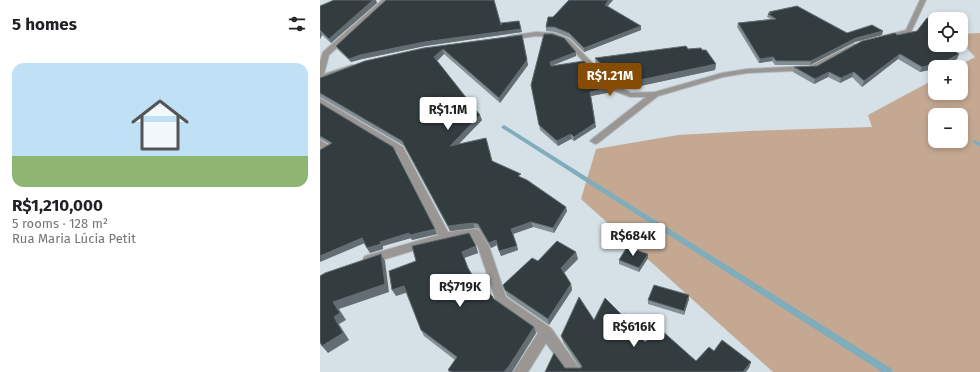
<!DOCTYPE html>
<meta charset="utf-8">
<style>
:root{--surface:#fff;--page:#f6f6f6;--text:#202124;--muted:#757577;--accent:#864b04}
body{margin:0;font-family:"Fira Sans",sans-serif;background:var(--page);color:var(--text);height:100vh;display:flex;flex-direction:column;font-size:15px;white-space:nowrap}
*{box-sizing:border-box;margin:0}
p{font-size:13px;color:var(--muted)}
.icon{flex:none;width:22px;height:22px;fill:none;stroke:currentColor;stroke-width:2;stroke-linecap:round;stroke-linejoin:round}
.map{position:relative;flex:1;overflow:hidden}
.sheet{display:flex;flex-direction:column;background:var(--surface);width:320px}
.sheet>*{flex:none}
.buttons{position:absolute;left:608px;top:12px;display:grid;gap:8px}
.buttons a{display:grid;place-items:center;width:40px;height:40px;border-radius:8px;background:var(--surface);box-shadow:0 2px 6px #0003;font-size:20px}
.price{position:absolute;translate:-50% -34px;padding:0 9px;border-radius:4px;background:#fff;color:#222;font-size:13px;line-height:26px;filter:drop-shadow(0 1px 2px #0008)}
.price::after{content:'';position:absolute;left:50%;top:24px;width:12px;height:9px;margin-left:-6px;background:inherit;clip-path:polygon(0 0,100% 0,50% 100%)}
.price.selected{background:var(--accent);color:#fff}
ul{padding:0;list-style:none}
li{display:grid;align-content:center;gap:8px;height:212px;padding:0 12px}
li span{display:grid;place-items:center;height:124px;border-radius:12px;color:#555}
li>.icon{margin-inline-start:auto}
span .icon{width:72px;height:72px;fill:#fffc;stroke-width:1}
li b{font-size:17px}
h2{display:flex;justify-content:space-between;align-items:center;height:48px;padding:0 12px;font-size:17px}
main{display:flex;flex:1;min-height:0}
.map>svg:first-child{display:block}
</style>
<main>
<section class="sheet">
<h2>5 homes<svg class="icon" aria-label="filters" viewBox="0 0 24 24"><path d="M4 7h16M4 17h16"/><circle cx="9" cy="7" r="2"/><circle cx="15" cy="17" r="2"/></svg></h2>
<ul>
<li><span style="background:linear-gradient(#bfe0f5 75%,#8fb573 0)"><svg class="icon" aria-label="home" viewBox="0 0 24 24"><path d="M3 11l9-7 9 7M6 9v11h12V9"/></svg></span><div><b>R$1,210,000</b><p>5 rooms · 128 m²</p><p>Rua Maria Lúcia Petit</p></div></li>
</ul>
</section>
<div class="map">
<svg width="660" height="372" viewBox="0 0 660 372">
<rect width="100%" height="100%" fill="#d5e1e6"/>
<path fill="#c4a892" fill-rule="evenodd" d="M 660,33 L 660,372 L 453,372 L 261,199 L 276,149 L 358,135 L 429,131 L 552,127 L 548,115 L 615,79 L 615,93 L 641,93 L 641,67 L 636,67 L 655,57 L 641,42 L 641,34 ZM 615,115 L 641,115 L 641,141 L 615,141 Z"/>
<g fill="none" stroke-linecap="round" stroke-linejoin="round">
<path fill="#7fadbc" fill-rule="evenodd" d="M 184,125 L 572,369 L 573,372 L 562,372 L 182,128 L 181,127 Z
M 655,140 L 660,143 L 660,147 L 652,142 L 653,141 Z"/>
<g stroke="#b2bcc1" stroke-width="2">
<path id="minor" d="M 62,0 L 69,0 L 9,55 L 4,74 L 32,65 L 36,67 L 35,69 L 0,80 L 0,62 L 3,52 Z
M 600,0 L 606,0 L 591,32 L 563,38 L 563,36 L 586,30 Z
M 216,32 L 234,33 L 249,39 L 293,84 L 311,93 L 335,92 L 402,73 L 427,69 L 490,66 L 534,44 L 538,44 L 540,45 L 495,70 L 427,73 L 403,77 L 338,96 L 278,143 L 275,144 L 270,141 L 272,139 L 326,97 L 310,97 L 287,88 L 245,41 L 233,37 L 216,36 L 189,40 L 186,38 L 189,36 Z
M 0,98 L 83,147 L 128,232 L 155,229 L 159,230 L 169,246 L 186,297 L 231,328 L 262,372 L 247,372 L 226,343 L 208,372 L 193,372 L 218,333 L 177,304 L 158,247 L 152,238 L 125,241 L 49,264 L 45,262 L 43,259 L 45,256 L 118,235 L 76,151 L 0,104 Z
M 0,140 L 13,148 L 0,156 L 0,149 L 1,148 L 0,147 Z"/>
</g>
<use href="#minor" fill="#9a9693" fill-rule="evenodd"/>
</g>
<path fill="#848f93" d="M 293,0 L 288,6 L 321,26 L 321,30 L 264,52 L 250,38 L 235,32 L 226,31 L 226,27 L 233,17 Z
M 57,3 L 11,43 L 2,35 L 0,39 L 0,6 Z
M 449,12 L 527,33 L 562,35 L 535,42 L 490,65 L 455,65 L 452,61 L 439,63 L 417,27 L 418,23 L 451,19 L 447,17 Z
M 199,21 L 202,32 L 105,46 L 42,59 L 31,62 L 17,49 L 16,46 L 181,25 Z
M 224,34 L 256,56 L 232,66 L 292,92 L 271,96 L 276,127 L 254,141 L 251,139 L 238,146 L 220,130 L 211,85 Z
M 202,35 L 208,65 L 180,103 L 124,54 L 117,61 L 162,120 L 138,145 L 172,161 L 201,178 L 247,211 L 234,233 L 213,227 L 193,234 L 198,250 L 181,256 L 177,245 L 171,248 L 159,229 L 155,228 L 130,231 L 84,146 L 0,97 L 0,78 L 45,61 Z
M 615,45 L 639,54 L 637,59 L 623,67 L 615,67 L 600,72 L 578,59 L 542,87 L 532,77 L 520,83 L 508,77 L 494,84 L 473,72 L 474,67 L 497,66 Z
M 368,49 L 382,50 L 396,64 L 395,70 L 306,89 L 294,83 L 276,64 L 275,58 Z
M 0,103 L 117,234 L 92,240 L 91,238 L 63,246 L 63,249 L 50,253 L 44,243 L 9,144 L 0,139 Z
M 156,246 L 158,253 L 144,258 L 149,270 L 165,296 L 174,299 L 214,327 L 216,333 L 191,372 L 129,372 L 128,370 L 135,360 L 104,336 L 101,330 L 86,293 L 76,296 Z
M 328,254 L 328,258 L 319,272 L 299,264 L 299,260 Z
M 258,259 L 244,273 L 251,284 L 252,290 L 229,325 L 187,296 L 183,285 L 218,261 Z
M 369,299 L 364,315 L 328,304 L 328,300 Z
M 274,320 L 325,342 L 376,361 L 394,351 L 431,362 L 429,368 L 245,368 L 260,368 L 243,342 L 241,336 Z"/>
<path fill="#646e72" d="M 53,0 L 56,0 L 57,3 L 11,43 L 9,39 Z
M 289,0 L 293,0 L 285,9 L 285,5 Z
M 321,26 L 321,30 L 264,52 L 264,48 Z
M 201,29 L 202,32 L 105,46 L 42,59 L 31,62 L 29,59 L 40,55 L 104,42 Z
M 0,31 L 2,35 L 0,39 Z
M 563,31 L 562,35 L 535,42 L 490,65 L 491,61 L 536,38 Z
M 123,49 L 124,54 L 116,62 L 114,57 Z
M 256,52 L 256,56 L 230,66 L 230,62 Z
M 580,54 L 578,59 L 542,87 L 544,81 Z
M 639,54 L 637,59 L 623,67 L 615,67 L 615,69 L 600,72 L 602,67 Z
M 453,57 L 452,61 L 439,63 L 440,59 Z
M 207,60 L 208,65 L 180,103 L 179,98 Z
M 396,64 L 395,70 L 306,89 L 306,83 Z
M 509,72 L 508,77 L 494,84 L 495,79 Z
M 534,72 L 532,77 L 520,83 L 521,78 Z
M 292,87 L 292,92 L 271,96 L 270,92 Z
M 160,115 L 162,120 L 132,151 L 130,146 Z
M 275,123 L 276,127 L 254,141 L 254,137 Z
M 251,134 L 251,139 L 238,146 L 237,141 Z
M 246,207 L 247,211 L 234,233 L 233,228 Z
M 211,222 L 213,227 L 193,234 L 191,229 Z
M 153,223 L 155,228 L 130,231 L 128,226 Z
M 115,229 L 117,234 L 92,240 L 91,238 L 63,246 L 63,249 L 50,253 L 47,248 L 60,242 L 89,233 Z
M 42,238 L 45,243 L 0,262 L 0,256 Z
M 176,240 L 177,245 L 171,248 L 169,243 Z
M 156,246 L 158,253 L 144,258 L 150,274 L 142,252 Z
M 197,246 L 198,250 L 181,256 L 179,251 Z
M 256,252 L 258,259 L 243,274 L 241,268 Z
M 61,254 L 65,261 L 69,292 L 19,309 L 26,320 L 19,324 L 29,340 L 8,353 L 2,346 L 14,317 L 13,302 Z
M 328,254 L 328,258 L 319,272 L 319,268 Z
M 251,284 L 252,290 L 229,325 L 228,319 Z
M 84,286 L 87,292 L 76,296 L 72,290 Z
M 369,295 L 369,299 L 364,315 L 364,311 Z
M 214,327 L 216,333 L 192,372 L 184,372 Z
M 431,362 L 429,368 L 426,372 L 423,372 Z"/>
<path fill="#333d40" stroke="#646e72" d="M 14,0 L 53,0 L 9,39 L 0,30 L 0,6 Z
M 66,0 L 174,0 L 181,25 L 181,23 L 199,21 L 201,29 L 104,42 L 40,55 L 29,59 L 16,46 Z
M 249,0 L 289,0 L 285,5 L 321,26 L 264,48 L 249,33 L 234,27 L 226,27 L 228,17 L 233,17 Z
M 477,6 L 527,33 L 552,25 L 563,31 L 536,38 L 491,61 L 456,61 L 453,57 L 440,59 L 418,23 L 456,19 L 448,14 L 451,13 L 449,12 Z
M 607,18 L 615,20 L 615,45 L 625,45 L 639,54 L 624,62 L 602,67 L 580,54 L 544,81 L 534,72 L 521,78 L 509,72 L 495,79 L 474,67 L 497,66 L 542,41 L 575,33 L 577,35 L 597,31 Z
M 224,34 L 232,34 L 244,38 L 256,52 L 230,62 L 231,66 L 264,61 L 286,85 L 292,87 L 270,92 L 275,123 L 254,137 L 251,134 L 237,141 L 219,125 L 211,85 Z
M 202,35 L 207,60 L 179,98 L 123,49 L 114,57 L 160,115 L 130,146 L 166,138 L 172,161 L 201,174 L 198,176 L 207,180 L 246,207 L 233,228 L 211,222 L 191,229 L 197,246 L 179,251 L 176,240 L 169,243 L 158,224 L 153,223 L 128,226 L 82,141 L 0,93 L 0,78 L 45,61 L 104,48 Z
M 366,46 L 368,49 L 381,48 L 382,50 L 386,50 L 396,64 L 306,83 L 294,76 L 275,58 Z
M 0,103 L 73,147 L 115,229 L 90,235 L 89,233 L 60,242 L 61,244 L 47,248 L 42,238 L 0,256 L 0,150 L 12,143 L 0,136 Z
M 149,233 L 156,246 L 142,252 L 148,268 L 165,296 L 168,293 L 172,296 L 174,299 L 214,327 L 189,366 L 184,372 L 132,372 L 128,370 L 137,357 L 101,330 L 84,286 L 72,290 L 69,271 L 96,261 L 92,246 Z
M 237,241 L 256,252 L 241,268 L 251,284 L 228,319 L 185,290 L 183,285 L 212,258 L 218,261 Z
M 307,247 L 328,254 L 319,268 L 299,260 Z
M 61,254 L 65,284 L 13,302 L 20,313 L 14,317 L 23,333 L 2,346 L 0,342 L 0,276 L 5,273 Z
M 334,285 L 369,295 L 364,311 L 328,300 Z
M 259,297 L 274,320 L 285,298 L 302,315 L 305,314 L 325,342 L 340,329 L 376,361 L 389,347 L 394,351 L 402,340 L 431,362 L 423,372 L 225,372 L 234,353 L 245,368 L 261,368 L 262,366 L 241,336 Z"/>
</svg>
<div class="buttons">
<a><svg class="icon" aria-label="locate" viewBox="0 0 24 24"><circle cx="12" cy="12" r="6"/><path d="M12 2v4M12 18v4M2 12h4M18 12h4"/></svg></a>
<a>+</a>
<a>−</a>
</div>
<b class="price selected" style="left:290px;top:97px">R$1.21M</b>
<b class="price" style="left:128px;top:131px">R$1.1M</b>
<b class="price" style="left:313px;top:257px">R$684K</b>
<b class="price" style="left:140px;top:308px">R$719K</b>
<b class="price" style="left:314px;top:348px">R$616K</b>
</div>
</main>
